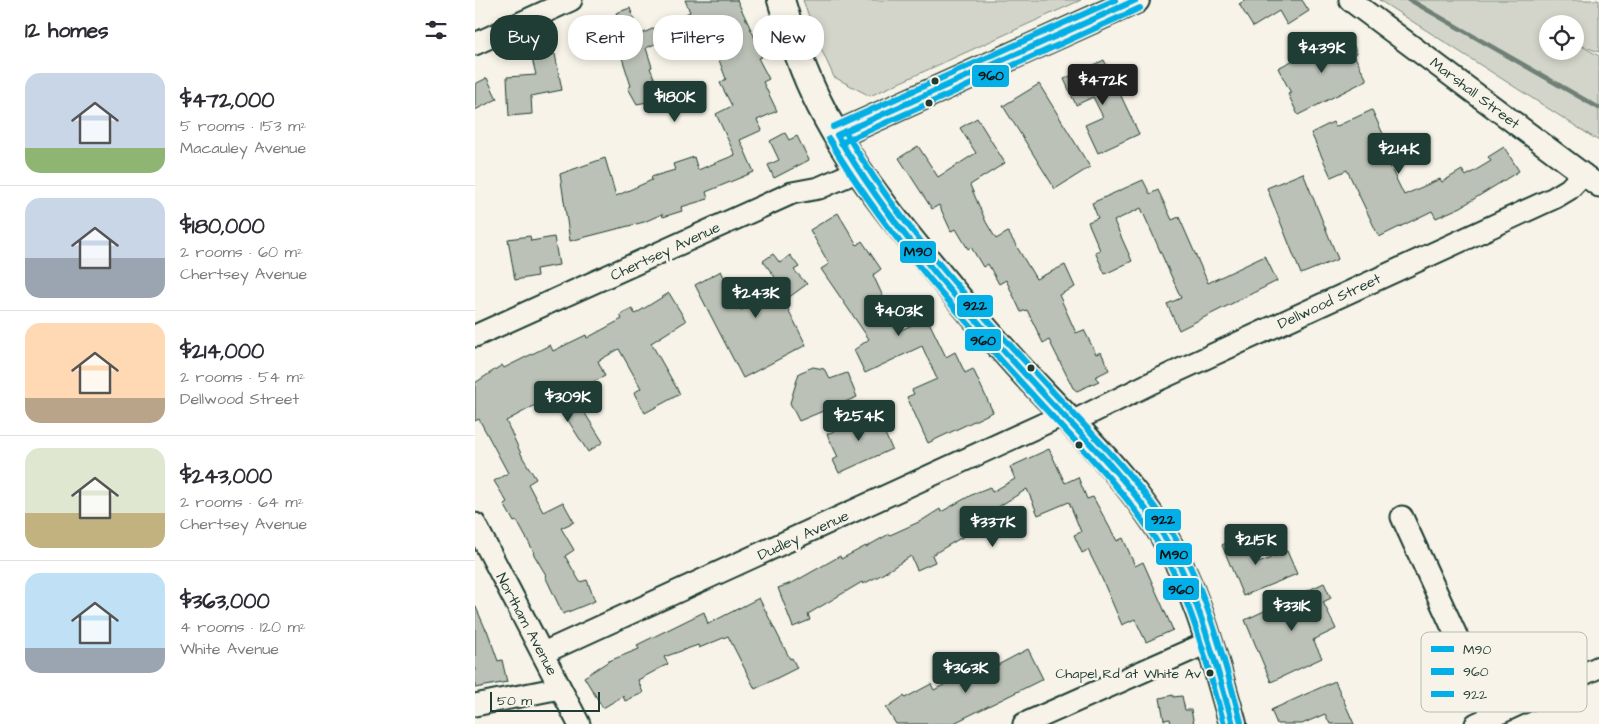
<!DOCTYPE html>
<meta charset="utf-8">
<style>
:root{--surface:#fff;--page:#f7f7f7;--text:#2b2b33;--muted:#7c7c81;--line:#e1e1e2;--accent:#1f3d34}
body{margin:0;font-family:"Architects Daughter",sans-serif;background:var(--page);color:var(--text);height:100vh;display:flex;flex-direction:column;font-size:19px;white-space:nowrap}
*{box-sizing:border-box;margin:0}
p{font-size:16px;color:var(--muted)}
.icon{flex:none;width:28px;height:28px;fill:none;stroke:currentColor;stroke-width:2;stroke-linecap:round;stroke-linejoin:round}
.map{position:relative;flex:1;overflow:hidden}
.panel{display:flex;flex-direction:column;background:var(--surface);width:475px}
.panel>*{flex:none}
.banner{position:absolute;left:15px;top:15px;width:475px;height:45px;display:flex;gap:10px}
.buttons{position:absolute;left:1064px;top:15px;display:grid;gap:10px}
.buttons a{display:grid;place-items:center;width:45px;height:45px;border-radius:50%;background:var(--surface);box-shadow:0 2px 8px #0003;font-size:25px}
.scale{position:absolute;left:15px;bottom:12px;width:110px;box-sizing:border-box;padding-left:5px;border:2px solid #1f3d34;border-top:0;font-size:14px;line-height:18px;white-space:nowrap;color:#1f3d34;-webkit-text-stroke:4px #f7f3e8;paint-order:stroke}
.price{position:absolute;translate:-50% -42px;padding:0 11px;border-radius:5px;background:var(--accent);color:#fff;font-size:16px;line-height:32px;filter:drop-shadow(0 1px 2px #0008)}
.price::after{content:'';position:absolute;left:50%;top:30px;width:15px;height:11px;margin-left:-8px;background:inherit;clip-path:polygon(0 0,100% 0,50% 100%)}
.price.on{background:#222;color:#fff}
ul{padding:0;list-style:none}
li{display:flex;align-items:center;gap:15px;height:125px;padding:0 25px}
li+li{border-top:1px solid var(--line)}
li span{display:grid;place-items:center;flex:none;width:140px;height:100px;border-radius:15px;color:#555}
li>.icon{margin-inline-start:auto}
span .icon{width:60px;height:60px;fill:#fffc;stroke-width:1}
li b{font-size:21px}
h2{display:flex;justify-content:space-between;align-items:center;height:60px;padding:0 25px;font-size:21px}
.pill{padding:0 18px;border-radius:20px;background:var(--surface);box-shadow:0 2px 8px #0003;font-size:18px;line-height:45px}
.pill.on{background:var(--accent);color:#fff}
main{display:flex;flex:1;min-height:0}
.map>svg:first-child{display:block}
</style>
<main>
<section class="panel">
<h2>12 homes<svg class="icon" aria-label="filters" viewBox="0 0 24 24"><path d="M4 7h16M4 17h16"/><circle cx="9" cy="7" r="2"/><circle cx="15" cy="17" r="2"/></svg></h2>
<ul>
<li><span style="background:linear-gradient(#c9d6e8 75%,#8fb573 0)"><svg class="icon" aria-label="home" viewBox="0 0 24 24"><path d="M3 11l9-7 9 7M6 9v11h12V9"/></svg></span><div><b>$472,000</b><p>5 rooms · 153 m²</p><p>Macauley Avenue</p></div></li>
<li><span style="background:linear-gradient(#c9d6e8 60%,#9aa5b1 0)"><svg class="icon" aria-label="home" viewBox="0 0 24 24"><path d="M3 11l9-7 9 7M6 9v11h12V9"/></svg></span><div><b>$180,000</b><p>2 rooms · 60 m²</p><p>Chertsey Avenue</p></div></li>
<li><span style="background:linear-gradient(#ffd9b3 75%,#b9a48a 0)"><svg class="icon" aria-label="home" viewBox="0 0 24 24"><path d="M3 11l9-7 9 7M6 9v11h12V9"/></svg></span><div><b>$214,000</b><p>2 rooms · 54 m²</p><p>Dellwood Street</p></div></li>
<li><span style="background:linear-gradient(#dfe7d0 65%,#c2b280 0)"><svg class="icon" aria-label="home" viewBox="0 0 24 24"><path d="M3 11l9-7 9 7M6 9v11h12V9"/></svg></span><div><b>$243,000</b><p>2 rooms · 64 m²</p><p>Chertsey Avenue</p></div></li>
<li><span style="background:linear-gradient(#bfe0f5 75%,#9aa5b1 0)"><svg class="icon" aria-label="home" viewBox="0 0 24 24"><path d="M3 11l9-7 9 7M6 9v11h12V9"/></svg></span><div><b>$363,000</b><p>4 rooms · 120 m²</p><p>White Avenue</p></div></li>
</ul>
</section>
<div class="map">
<svg width="1124" height="724" viewBox="0 0 1124 724">
<rect width="100%" height="100%" fill="#f7f3e8"/>
<filter id="ink" filterUnits="userSpaceOnUse"><feTurbulence type="fractalNoise" baseFrequency=".02" numOctaves="2"/><feDisplacementMap in="SourceGraphic" scale="10" xChannelSelector="R" yChannelSelector="G"/><feConvolveMatrix kernelMatrix="1 2 1 2 8 2 1 2 1" color-interpolation-filters="sRGB"/></filter>
<g filter="url(#ink)">
<path fill="#d3d5ca" stroke="#79897f" fill-rule="evenodd" d="M 328,0 L 606,0 L 395,96 L 359,77 L 344,44 Z
M 904,0 L 1124,0 L 1124,52 L 1105,45 L 1124,56 L 1124,141 ZM 1072,24 L 1100,24 L 1100,51 L 1072,51 Z"/>
<g fill="none" stroke-linecap="round" stroke-linejoin="round">
<path stroke="#6f8077" stroke-width="4.5" d="M 935,0 L 1124,108"/>
</g>
<path fill="#bbc1b6" stroke="#1f3d34" d="M 210,0 L 262,0 L 279,36 L 287,57 L 283,58 L 294,79 L 288,82 L 302,111 L 282,120 L 287,130 L 265,140 L 279,172 L 231,192 L 233,199 L 206,207 L 207,211 L 188,217 L 187,214 L 169,222 L 95,241 L 85,174 L 130,158 L 141,196 L 177,180 L 176,177 L 200,170 L 198,164 L 219,157 L 223,170 L 260,155 L 241,114 L 257,106 L 245,83 L 251,79 L 240,49 L 238,49 L 226,23 L 171,48 L 177,67 L 175,68 L 188,99 L 162,104 L 153,88 L 156,86 L 135,20 L 143,18 L 141,13 L 155,8 L 164,35 L 215,12 Z
M 771,0 L 827,0 L 834,11 L 812,25 L 804,11 L 778,27 L 764,4 Z
M 873,34 L 882,53 L 879,55 L 892,80 L 823,115 L 813,94 L 816,93 L 803,68 L 863,37 L 864,39 Z
M 80,54 L 87,90 L 56,96 L 57,114 L 34,116 L 32,77 L 61,75 L 57,58 Z
M 629,60 L 664,134 L 623,153 L 610,125 L 628,117 L 618,97 L 601,105 L 589,79 Z
M 12,78 L 22,99 L 0,110 L 0,84 Z
M 564,84 L 615,167 L 580,189 L 528,106 Z
M 897,110 L 915,149 L 908,152 L 929,195 L 965,179 L 967,182 L 987,170 L 991,176 L 1016,161 L 1013,157 L 1029,147 L 1044,171 L 986,207 L 961,218 L 957,211 L 904,237 L 872,170 L 856,177 L 836,133 L 858,122 L 860,127 Z
M 502,118 L 530,163 L 495,185 L 511,222 L 521,239 L 533,232 L 561,279 L 590,265 L 600,287 L 584,295 L 601,333 L 609,330 L 621,354 L 626,352 L 634,370 L 620,377 L 624,381 L 602,391 L 598,388 L 574,340 L 568,343 L 552,310 L 546,312 L 531,280 L 524,284 L 513,264 L 508,267 L 496,247 L 493,249 L 481,229 L 476,231 L 464,205 L 457,209 L 424,158 L 443,146 L 463,177 L 501,153 L 485,128 Z
M 310,133 L 314,140 L 322,136 L 334,160 L 299,178 L 293,165 L 304,160 L 295,141 Z
M 828,173 L 863,259 L 826,274 L 792,188 Z
M 668,180 L 675,194 L 683,190 L 697,220 L 704,217 L 733,283 L 790,256 L 802,281 L 704,330 L 692,304 L 706,298 L 666,208 L 639,221 L 657,261 L 630,274 L 620,252 L 625,250 L 613,222 L 623,218 L 617,203 Z
M 363,213 L 382,245 L 387,241 L 406,269 L 398,275 L 424,331 L 452,318 L 471,357 L 480,352 L 490,373 L 498,369 L 518,412 L 453,443 L 432,397 L 439,394 L 437,390 L 462,379 L 447,346 L 390,373 L 379,350 L 394,339 L 346,269 L 354,264 L 335,230 Z
M 55,236 L 56,241 L 79,237 L 84,265 L 61,269 L 62,276 L 40,280 L 33,239 Z
M 298,254 L 305,263 L 315,255 L 324,267 L 319,270 L 332,284 L 309,301 L 331,345 L 268,378 L 220,285 L 246,271 L 266,310 L 308,288 L 288,261 Z
M 194,293 L 211,321 L 176,343 L 205,394 L 170,413 L 159,393 L 166,388 L 144,349 L 123,361 L 130,376 L 97,393 L 128,442 L 113,452 L 89,414 L 91,413 L 81,394 L 31,421 L 48,458 L 61,479 L 53,484 L 68,512 L 88,502 L 99,522 L 86,528 L 99,550 L 90,556 L 105,582 L 112,580 L 120,601 L 88,614 L 70,576 L 71,575 L 58,553 L 59,552 L 42,521 L 39,522 L 29,504 L 32,502 L 19,481 L 33,473 L 4,419 L 0,421 L 0,383 L 27,365 L 29,368 L 75,345 L 78,351 L 111,335 L 112,338 L 147,319 L 145,315 L 157,309 L 160,314 Z
M 338,367 L 349,369 L 355,379 L 372,373 L 382,397 L 324,421 L 315,403 L 324,373 Z
M 400,412 L 417,449 L 364,473 L 358,460 L 363,457 L 352,434 Z
M 574,449 L 590,483 L 603,477 L 612,499 L 618,497 L 642,541 L 648,538 L 660,566 L 668,562 L 698,630 L 671,642 L 660,619 L 647,625 L 624,572 L 613,550 L 607,553 L 599,535 L 606,532 L 594,502 L 563,515 L 552,489 L 523,507 L 526,515 L 505,524 L 506,526 L 457,555 L 460,562 L 442,570 L 436,556 L 406,575 L 388,584 L 387,582 L 333,614 L 335,620 L 318,627 L 303,588 L 319,582 L 365,556 L 366,559 L 391,546 L 391,547 L 414,534 L 415,535 L 446,521 L 465,509 L 466,512 L 500,493 L 515,487 L 517,492 L 540,479 L 535,467 Z
M 771,533 L 784,563 L 812,551 L 822,574 L 768,596 L 747,545 Z
M 849,583 L 856,598 L 848,602 L 861,629 L 838,640 L 847,658 L 796,682 L 770,620 Z
M 284,598 L 315,659 L 317,658 L 322,668 L 280,689 L 253,636 L 224,648 L 223,645 L 189,657 L 193,664 L 163,680 L 168,693 L 150,701 L 148,696 L 128,708 L 109,677 L 134,661 L 164,649 L 162,645 L 229,612 L 233,624 Z
M 0,605 L 11,630 L 12,630 L 23,661 L 27,660 L 32,682 L 0,688 Z
M 553,649 L 568,679 L 477,724 L 421,724 L 411,708 L 429,696 L 430,698 L 456,684 L 459,690 L 484,677 L 487,684 Z
M 860,681 L 879,724 L 855,724 L 850,714 L 827,724 L 802,724 L 796,710 Z
M 698,695 L 698,697 L 707,696 L 710,710 L 716,710 L 719,724 L 696,724 L 695,719 L 689,720 L 685,698 Z"/>
<g fill="none" stroke-linecap="round" stroke-linejoin="round">
<g stroke="#1f3d34" stroke-width="25">
<path id="minor" d="M 875,0 L 1124,186
M 0,44 L 96,0
M 0,336 L 317,193 L 344,188 L 383,171
M 595,423 L 674,384 L 1079,198 L 1094,189 L 1108,174
M 927,517 L 1018,716
M 0,524 L 104,724
M 68,653 L 588,415
M 0,705 L 85,688
M 549,724 L 734,642
M 1001,724 L 1124,667"/>
</g>
<g stroke="#1f3d34" stroke-width="30">
<path id="major" d="M 306,0 C 313,23 320,47 329,70 C 357,140 402,199 449,256 C 482,297 515,336 551,375 C 598,425 650,474 687,533 C 723,591 739,659 758,724
M 362,135 L 661,0"/>
</g>
<use href="#minor" stroke="#f7f3e8" stroke-width="21"/>
<use href="#major" stroke="#f7f3e8" stroke-width="26"/>
<g stroke="#f7f3e8" stroke-width="10">
<path id="bus-1" d="M 362,135 C 418,231 496,316 572,398 C 612,441 656,483 687,533 C 723,591 739,659 758,724
M 362,135 L 661,0"/>
</g>
<g stroke="#f7f3e8" stroke-width="10">
<path id="bus-2" d="M 354,139 C 411,236 489,320 564,402 C 604,446 647,487 679,537 C 715,593 731,660 749,724
M 366,143 L 665,8"/>
</g>
<g stroke="#f7f3e8" stroke-width="10">
<path id="bus-3" d="M 358,127 L 640,0
M 370,131 C 425,227 504,312 579,393 C 619,436 662,478 694,528 C 731,586 748,656 766,722"/>
</g>
<use href="#bus-1" stroke="#02afe6" stroke-width="6"/>
<use href="#bus-2" stroke="#02afe6" stroke-width="6"/>
<use href="#bus-3" stroke="#02afe6" stroke-width="6"/>
</g>
</g>
<g fill="#1f3d34" stroke="#f7f3e8" stroke-width="2">
<circle cx="460" cy="81" r="4.5"/>
<circle cx="454" cy="103" r="4.5"/>
<circle cx="556" cy="368" r="4.5"/>
<circle cx="604" cy="445" r="4.5"/>
<circle cx="735" cy="673" r="4.5"/>
</g>
<g text-anchor="middle" stroke-width="5" stroke-linejoin="round" paint-order="stroke">
<g font-size="14" fill="#1f3d34" stroke="#f7f3e8" text-anchor="end">
<text x="726" y="678">Chapel Rd at White Av</text>
</g>
<g font-size="15" fill="#1f3d34" stroke="#f7f3e8">
<text transform="translate(1000 93) rotate(37)" y="5">Marshall Street</text>
<text transform="translate(190 251) rotate(-25)" y="5">Chertsey Avenue</text>
<text transform="translate(854 301) rotate(-25)" y="5">Dellwood Street</text>
<text transform="translate(328 535) rotate(-25)" y="5">Dudley Avenue</text>
<text transform="translate(52 624) rotate(62)" y="5">Northam Avenue</text>
</g>
</g>
<rect x="946" y="632" width="166" height="80" rx="8" fill="#f7f3e8" stroke="#b6bcb2" stroke-width="1"/>
<rect x="956" y="646" width="23" height="6" fill="#02afe6"/>
<rect x="956" y="668" width="23" height="7" fill="#02afe6"/>
<rect x="956" y="691" width="23" height="6" fill="#02afe6"/>
<g font-size="14" fill="#1f3d34">
<text x="988" y="654">M90</text>
<text x="988" y="676">960</text>
<text x="988" y="699">922</text>
</g>
<g stroke="#f7f3e8" stroke-width="2">
<rect x="496" y="64" width="39" height="24" rx="5" fill="#02afe6"/>
<rect x="424" y="240" width="38" height="24" rx="5" fill="#02afe6"/>
<rect x="481" y="294" width="38" height="24" rx="5" fill="#02afe6"/>
<rect x="489" y="328" width="38" height="24" rx="5" fill="#02afe6"/>
<rect x="669" y="508" width="38" height="24" rx="5" fill="#02afe6"/>
<rect x="680" y="542" width="38" height="24" rx="5" fill="#02afe6"/>
<rect x="687" y="577" width="38" height="24" rx="5" fill="#02afe6"/>
</g>
<g font-size="14" text-anchor="middle" font-weight="bold" fill="#111">
<text x="516" y="80">960</text>
<text x="443" y="256">M90</text>
<text x="500" y="310">922</text>
<text x="508" y="345">960</text>
<text x="688" y="524">922</text>
<text x="699" y="559">M90</text>
<text x="706" y="594">960</text>
</g>
</svg>
<div class="buttons">
<a><svg class="icon" aria-label="locate" viewBox="0 0 24 24"><circle cx="12" cy="12" r="6"/><path d="M12 2v4M12 18v4M2 12h4M18 12h4"/></svg></a>
</div>
<div class="scale">50 m</div>
<b class="price" style="left:847px;top:74px">$439K</b>
<b class="price on" style="left:628px;top:106px">$472K</b>
<b class="price" style="left:200px;top:123px">$180K</b>
<b class="price" style="left:924px;top:175px">$214K</b>
<b class="price" style="left:281px;top:319px">$243K</b>
<b class="price" style="left:424px;top:337px">$403K</b>
<b class="price" style="left:93px;top:423px">$309K</b>
<b class="price" style="left:384px;top:442px">$254K</b>
<b class="price" style="left:518px;top:548px">$337K</b>
<b class="price" style="left:781px;top:566px">$215K</b>
<b class="price" style="left:817px;top:632px">$331K</b>
<b class="price" style="left:491px;top:694px">$363K</b>
<div class="banner">
<a class="pill on">Buy</a>
<a class="pill">Rent</a>
<a class="pill">Filters</a>
<a class="pill">New</a>
</div>
</div>
</main>
